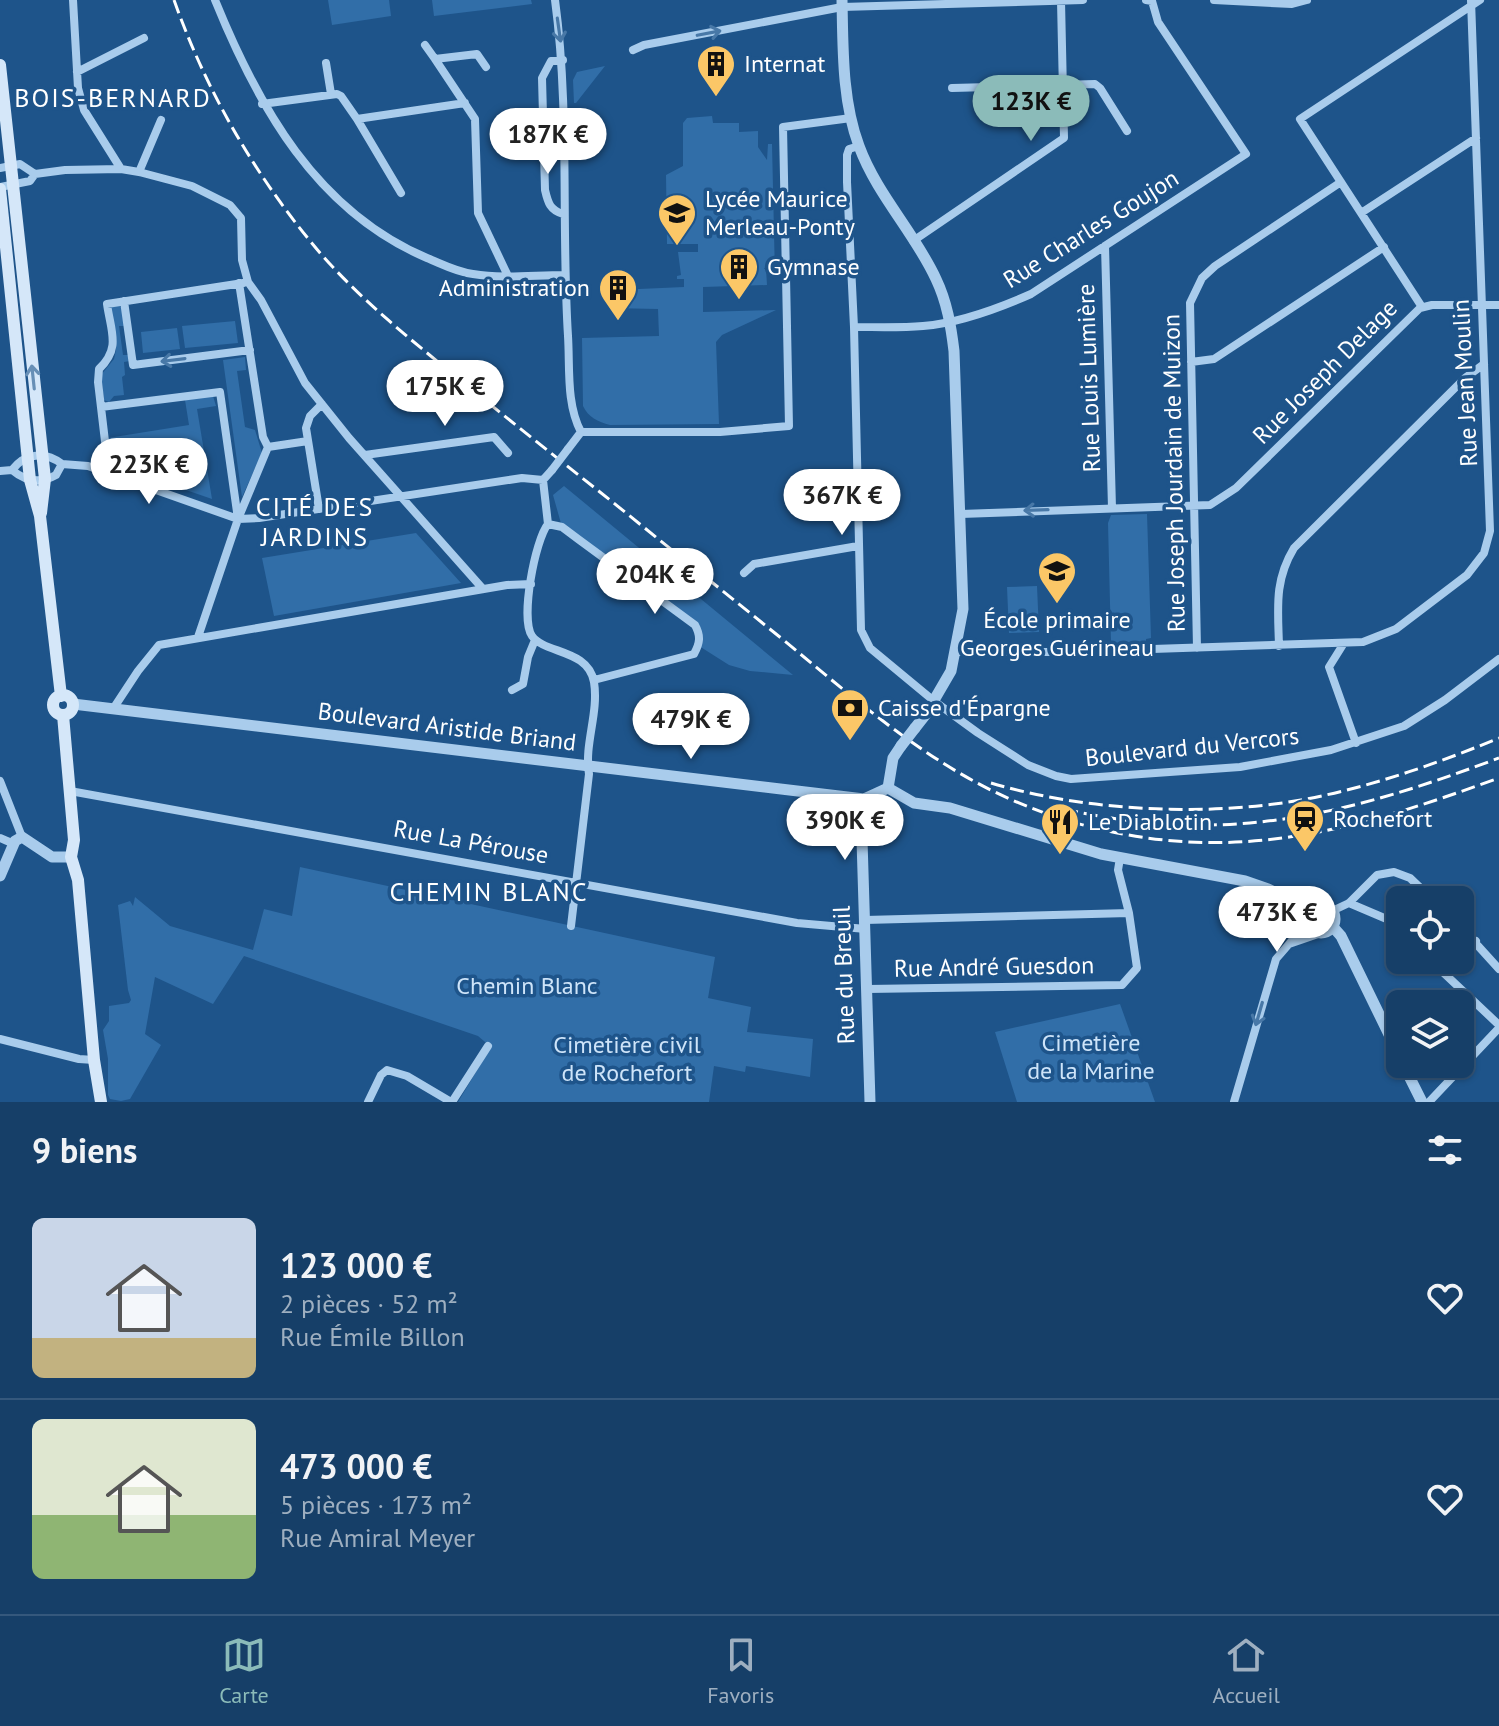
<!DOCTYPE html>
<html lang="fr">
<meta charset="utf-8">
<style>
:root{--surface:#163f68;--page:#234a71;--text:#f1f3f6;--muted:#9eafc0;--line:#35587c;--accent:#8bbbb9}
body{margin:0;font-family:"PT Sans",sans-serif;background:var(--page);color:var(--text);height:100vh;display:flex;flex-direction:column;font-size:30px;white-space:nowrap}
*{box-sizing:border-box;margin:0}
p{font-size:26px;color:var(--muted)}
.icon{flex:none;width:44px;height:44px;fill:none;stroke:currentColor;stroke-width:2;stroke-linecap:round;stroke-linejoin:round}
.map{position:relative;height:1102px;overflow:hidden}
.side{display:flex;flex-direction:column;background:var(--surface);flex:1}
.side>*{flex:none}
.tools{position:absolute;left:1386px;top:886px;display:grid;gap:16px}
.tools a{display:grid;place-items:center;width:88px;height:88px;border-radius:12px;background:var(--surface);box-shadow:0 2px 6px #0004,0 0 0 2px var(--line);font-size:40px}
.price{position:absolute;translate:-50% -68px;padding:0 18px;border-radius:28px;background:#fff;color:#222;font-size:26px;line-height:52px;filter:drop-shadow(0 2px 4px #0008)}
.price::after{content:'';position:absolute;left:50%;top:48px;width:24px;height:18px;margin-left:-12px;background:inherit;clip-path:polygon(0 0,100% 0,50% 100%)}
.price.active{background:var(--accent);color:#111}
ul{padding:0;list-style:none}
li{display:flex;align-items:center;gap:24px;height:200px;padding:0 32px}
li+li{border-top:2px solid var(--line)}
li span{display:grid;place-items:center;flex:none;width:224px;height:160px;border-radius:12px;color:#555}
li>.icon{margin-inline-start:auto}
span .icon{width:96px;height:96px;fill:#fffc;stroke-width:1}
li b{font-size:34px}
h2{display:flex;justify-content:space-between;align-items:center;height:96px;padding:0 32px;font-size:34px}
.tabs{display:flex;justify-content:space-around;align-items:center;height:112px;border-top:2px solid var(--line);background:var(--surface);font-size:22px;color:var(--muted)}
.tabs a{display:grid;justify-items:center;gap:4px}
.tabs .active{color:var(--accent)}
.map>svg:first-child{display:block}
</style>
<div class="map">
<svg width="1499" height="1102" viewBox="0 0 1499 1102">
<rect width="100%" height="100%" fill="#1e548a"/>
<path fill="#316ea8" d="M 328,0 L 389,0 L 391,16 L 332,25 Z
M 432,0 L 531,0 L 532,4 L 434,16 Z
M 605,66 L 576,103 L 574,103 L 573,80 L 577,72 Z
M 712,116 L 713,123 L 739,123 L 739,132 L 758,131 L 758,147 L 767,160 L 768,144 L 772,144 L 775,276 L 771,276 L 770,260 L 764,269 L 766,269 L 767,285 L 703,287 L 703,312 L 776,310 L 722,335 L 716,342 L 719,424 L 610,425 C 598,422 588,417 583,406 L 582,338 L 659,336 L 658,309 L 609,308 L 610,294 L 616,294 L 617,290 L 684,287 L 684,279 L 677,279 L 677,276 L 681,275 L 678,252 L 698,252 L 698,244 L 667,244 L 666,175 L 683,166 L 683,123 L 687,118 Z
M 119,305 L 122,308 L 125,326 L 119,326 L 123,355 L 128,355 L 130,361 L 124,362 L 125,375 L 122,377 L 124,395 L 114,396 L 109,402 L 104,400 L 101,375 L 114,359 L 116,350 L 111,307 Z
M 235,321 L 238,343 L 185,348 L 182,326 Z
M 177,328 L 180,349 L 143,353 L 141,332 Z
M 245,357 L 246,370 L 237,371 L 245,427 L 255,430 L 262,453 L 242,497 L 223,360 Z
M 213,396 L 216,406 L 197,409 L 212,499 L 128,470 L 124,475 L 113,470 L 108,438 L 189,425 L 185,400 Z
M 564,486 L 793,675 L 750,671 L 729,665 L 699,646 L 700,633 L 562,527 L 553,495 Z
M 1147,514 L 1151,638 L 1146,639 L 1146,642 L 1111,643 L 1108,523 L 1111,515 Z
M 416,533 L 461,583 L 274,616 L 262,558 Z
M 1037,586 L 1039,632 L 1009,633 L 1007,587 Z
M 300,867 L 715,957 L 708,998 L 751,1007 L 747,1032 L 813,1039 L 810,1077 L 746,1066 L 745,1072 L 714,1066 L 709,1102 L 458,1102 L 491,1047 L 478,1036 L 244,956 L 213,1004 L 155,977 L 145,1034 L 161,1045 L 130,1099 L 121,1101 L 110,1099 L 108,1095 L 108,1059 L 103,1030 L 109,1021 L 109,1006 L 129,1003 L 131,1000 L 128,990 L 118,905 L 130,901 L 133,906 L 135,897 L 170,926 L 253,950 L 264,909 L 292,916 Z
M 1120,1004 L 1155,1102 L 1017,1102 L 995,1032 Z"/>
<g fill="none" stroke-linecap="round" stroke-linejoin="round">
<path stroke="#a9ccec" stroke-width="8" d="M 73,0 L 78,88 L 84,110 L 121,169
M 215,0 C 258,106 316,211 427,258 C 442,264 456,272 473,274 C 503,279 534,275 564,275
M 555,0 C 570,111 561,224 568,336 C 570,367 566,404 581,432
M 1214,0 L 1292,4 L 1307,0
M 425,45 L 435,59
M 633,50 L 644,45 L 842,7 L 1083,0
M 563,60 L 551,61 L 542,78 L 545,190 C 548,203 550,210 563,214
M 326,63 L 331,94
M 486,67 L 477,54 L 435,59 L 475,119 L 478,213 L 508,276
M 77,72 L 144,38
M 952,88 L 1095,84 L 1100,88 L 1127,131
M 262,104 L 337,94 L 341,96 L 357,119 L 465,103
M 357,119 L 401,193
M 859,146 L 849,149 L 847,155 L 847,182 L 854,327 L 861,630 L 870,648 L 934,701 L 978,733 L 1028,765 L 1056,776 L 1071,779 L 1240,767 L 1331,750 L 1404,726 L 1445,700 L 1499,659
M 0,168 L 20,164 L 35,174
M 139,172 L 161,120
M 0,187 L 30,181 L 35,174 L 65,170 L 121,169 L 139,172 L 192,186 L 230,205 L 241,218 L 242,260 L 248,282 L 261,300 L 305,383 L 349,438 L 483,589
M 1361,213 L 1476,138
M 913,241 L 1064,138 L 1061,1
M 1105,246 L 1112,508
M 124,301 L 133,365 L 250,350
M 1422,307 L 1300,119 L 1480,0
M 854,327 C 877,327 900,328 923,326 C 960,323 997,309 1031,294 L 1246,154 L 1158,22 L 1152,1 L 1146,0
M 1191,362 L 1214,359 L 1384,247
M 101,407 L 220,392 L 238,519
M 581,432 L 720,432 L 789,426 L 783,127 L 851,118
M 268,447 L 308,441
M 568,449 L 581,432
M 365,455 L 494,437 L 508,453
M 62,464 L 88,466 L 238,519 L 259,518 L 522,478 L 543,480
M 0,471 L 12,470 C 25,481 40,484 56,475 L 62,464 C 45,451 25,453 12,470
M 109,475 L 98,382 L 99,369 C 121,348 111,332 107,304 L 243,283
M 319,509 L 306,428 L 310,416 L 322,404
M 961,514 L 1210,505 L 1236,488 L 1420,308 L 1432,305 L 1499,305
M 548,524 C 535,540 520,619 532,636 C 545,654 588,649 594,682 C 599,713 584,744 589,774 L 571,926
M 548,524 L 562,527 L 578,539 L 695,625 C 701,636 700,643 694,654 L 594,680
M 548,524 L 543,480 L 552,470
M 744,573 L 754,564 L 858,546
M 198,637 L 238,519 L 268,447 L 263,437 L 239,283
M 1344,643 L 1329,667 L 1356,743
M 1279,646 C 1278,608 1274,581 1294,548 L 1465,378 L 1484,364
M 1197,648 L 1190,303 L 1202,278 L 1215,266 L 1341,182
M 956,652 L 1063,652 L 1363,642 L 1396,629 L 1467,575 L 1484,553 L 1490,531 L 1471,0
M 512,690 L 523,684 L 528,657 L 535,640
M 113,709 L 138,671 L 159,645 L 507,585 L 531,584
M 0,781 L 22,837
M 70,791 L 797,923 L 866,929
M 0,838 L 14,844
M 1349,903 L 1389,920 L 1400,931
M 1332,911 L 1349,903 L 1377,875 L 1394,872 L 1410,878 L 1433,900
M 865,920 L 1129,913
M 1307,922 L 1289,944 L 1321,933
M 1460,926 L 1499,969
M 1460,957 L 1476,941
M 1430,960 L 1499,1025
M 1444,973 L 1457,960
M 867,989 L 1122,985 L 1137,968 L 1129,913 L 1118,870 L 1120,858
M 0,1039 L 79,1059 L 94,1060
M 368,1102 L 381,1075 L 387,1070 L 407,1076 L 451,1102
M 452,1102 L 488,1046
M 1234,1102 L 1276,959 L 1289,944
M 1429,1102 L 1499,1028"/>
<path stroke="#a9ccec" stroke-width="11" d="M 842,0 C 843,48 842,101 859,146 C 877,195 915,233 936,279 C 947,302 951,326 954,351 L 963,609 L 951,671 L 926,714 L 915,728
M 73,704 L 864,799 L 888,788
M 888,788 L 914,803 L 950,808 L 1101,854 L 1245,881 L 1268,889 L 1310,910
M 888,788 L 893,758 L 901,746
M 864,799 L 861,807 L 870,1102
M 0,876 L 15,841 L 22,837 L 52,857 L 71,857
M1307 919a14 14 0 1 1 28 0a14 14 0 1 1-28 0Z
M 1333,927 L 1341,936 L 1400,1057
M 1403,1064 L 1422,1102"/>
<path stroke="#d5e7f9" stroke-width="12" d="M 0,65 L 45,479 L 41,513
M 0,189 L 30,480 L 40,516 L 61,696
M53 705a10 10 0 1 1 20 0a10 10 0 1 1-20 0Z
M 63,715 L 74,840 L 71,857 L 78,880 L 94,1060 L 101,1102"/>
<path stroke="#fff" stroke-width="3" stroke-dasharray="14 6" stroke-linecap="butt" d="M 174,0 C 207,93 257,179 321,254 C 364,303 415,343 465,384 C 513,423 562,462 610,500 C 667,546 724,592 781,638 C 883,722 963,796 1095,828 C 1243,864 1361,828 1499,778
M 991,783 C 1085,811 1205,817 1301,800 C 1368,788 1436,764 1499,738
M 1064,809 C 1227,846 1347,815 1499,758"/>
<path stroke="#a9ccec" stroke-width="8" d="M 552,470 L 568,449"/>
<path stroke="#a9ccec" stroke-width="11" d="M 901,746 L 915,728"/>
</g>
<defs><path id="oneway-shaft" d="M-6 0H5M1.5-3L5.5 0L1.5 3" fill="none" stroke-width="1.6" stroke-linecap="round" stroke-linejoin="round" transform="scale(2)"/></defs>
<g stroke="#4878a7">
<use href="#oneway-shaft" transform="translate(559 30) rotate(82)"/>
<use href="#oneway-shaft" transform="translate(709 33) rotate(-11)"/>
<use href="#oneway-shaft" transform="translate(173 360) rotate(173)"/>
<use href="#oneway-shaft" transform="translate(1036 510) rotate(178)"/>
<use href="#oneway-shaft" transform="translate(1259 1014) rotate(106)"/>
</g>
<use stroke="#678fb6" href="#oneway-shaft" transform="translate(33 377) rotate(-96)"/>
<defs>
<g id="building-pin" transform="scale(2)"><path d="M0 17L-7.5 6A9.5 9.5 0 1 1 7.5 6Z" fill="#fbc767" stroke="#1e548a"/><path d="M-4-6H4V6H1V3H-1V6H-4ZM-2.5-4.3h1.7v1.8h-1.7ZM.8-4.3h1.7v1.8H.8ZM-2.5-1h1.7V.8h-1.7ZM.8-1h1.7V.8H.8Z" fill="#111"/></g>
<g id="school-pin" transform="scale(2)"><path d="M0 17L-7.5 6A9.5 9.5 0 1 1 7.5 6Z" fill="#fbc767" stroke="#1e548a"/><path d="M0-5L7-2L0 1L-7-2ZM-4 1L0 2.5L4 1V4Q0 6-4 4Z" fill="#111"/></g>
<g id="bank-pin" transform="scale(2)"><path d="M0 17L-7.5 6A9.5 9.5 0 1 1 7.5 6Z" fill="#fbc767" stroke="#1e548a"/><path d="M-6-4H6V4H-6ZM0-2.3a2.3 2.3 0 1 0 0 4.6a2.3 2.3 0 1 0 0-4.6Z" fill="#111"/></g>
<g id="station-pin" transform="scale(2)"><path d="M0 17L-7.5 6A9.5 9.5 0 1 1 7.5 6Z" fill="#fbc767" stroke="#1e548a"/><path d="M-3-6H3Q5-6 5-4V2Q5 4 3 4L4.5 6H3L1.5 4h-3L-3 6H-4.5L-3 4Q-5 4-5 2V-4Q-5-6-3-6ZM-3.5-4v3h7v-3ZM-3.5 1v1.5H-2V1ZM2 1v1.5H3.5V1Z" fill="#111"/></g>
<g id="restaurant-pin" transform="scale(2)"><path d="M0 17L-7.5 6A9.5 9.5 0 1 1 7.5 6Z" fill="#fbc767" stroke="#1e548a"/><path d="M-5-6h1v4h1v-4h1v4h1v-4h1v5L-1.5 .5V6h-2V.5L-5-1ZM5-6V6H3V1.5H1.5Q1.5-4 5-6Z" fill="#111"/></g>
</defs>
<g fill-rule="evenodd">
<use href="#building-pin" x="716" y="64"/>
<use href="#school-pin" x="677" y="213"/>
<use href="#building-pin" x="739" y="267"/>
<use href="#building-pin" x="618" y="288"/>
<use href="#school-pin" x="1057" y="571"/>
<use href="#bank-pin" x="850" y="708"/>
<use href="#station-pin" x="1305" y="819"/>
<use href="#restaurant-pin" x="1060" y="822"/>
</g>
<g text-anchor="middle" stroke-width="7" stroke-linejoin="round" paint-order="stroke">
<g font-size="24" fill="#fff" stroke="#1e548a" text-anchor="start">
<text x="744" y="72">Internat</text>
<text x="705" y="207">Lycée Maurice<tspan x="705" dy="28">Merleau-Ponty</tspan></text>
<text x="767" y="275">Gymnase</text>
<text x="590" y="296" text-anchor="end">Administration</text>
<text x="1057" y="628" text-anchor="middle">École primaire<tspan x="1057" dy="28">Georges Guérineau</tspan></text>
<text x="878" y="716">Caisse d'Épargne</text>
<text x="1333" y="827">Rochefort</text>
<text x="1088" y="830">Le Diablotin</text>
</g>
<g font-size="24" fill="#fff" stroke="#1e548a">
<text transform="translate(1091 229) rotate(-32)" y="8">Rue Charles Goujon</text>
<text transform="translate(1325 372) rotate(-45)" y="8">Rue Joseph Delage</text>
<text transform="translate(1089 378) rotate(-92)" y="8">Rue Louis Lumière</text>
<text transform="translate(1465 383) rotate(-93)" y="8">Rue Jean Moulin</text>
<text transform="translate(1174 473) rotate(-91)" y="8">Rue Joseph Jourdain de Muizon</text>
<text transform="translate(447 727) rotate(7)" y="8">Boulevard Aristide Briand</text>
<text transform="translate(1192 747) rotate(-6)" y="8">Boulevard du Vercors</text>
<text transform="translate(471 842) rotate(10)" y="8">Rue La Pérouse</text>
<text transform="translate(994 967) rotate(-1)" y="8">Rue André Guesdon</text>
<text transform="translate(844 975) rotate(-92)" y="8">Rue du Breuil</text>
</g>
<g font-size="24" fill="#cee4f9" stroke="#1e548a">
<text x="527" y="994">Chemin Blanc</text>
<text x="1091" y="1051">Cimetière<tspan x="1091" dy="28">de la Marine</tspan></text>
<text x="627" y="1053">Cimetière civil<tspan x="627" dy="28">de Rochefort</tspan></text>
</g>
<g font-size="26" letter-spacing="2" fill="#fff" stroke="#1e548a">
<text x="113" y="107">BOIS-BERNARD</text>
<text x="315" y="516">CITÉ DES<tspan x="315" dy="30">JARDINS</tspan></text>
<text x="489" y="901">CHEMIN BLANC</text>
</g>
</g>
</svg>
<div class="tools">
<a><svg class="icon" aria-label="locate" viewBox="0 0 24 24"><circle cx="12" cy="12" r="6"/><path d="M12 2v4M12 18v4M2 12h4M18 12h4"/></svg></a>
<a><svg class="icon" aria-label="layers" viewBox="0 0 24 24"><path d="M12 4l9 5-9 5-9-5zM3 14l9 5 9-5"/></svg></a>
</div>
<b class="price active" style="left:1031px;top:143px">123K €</b>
<b class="price" style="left:548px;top:176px">187K €</b>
<b class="price" style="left:445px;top:428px">175K €</b>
<b class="price" style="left:149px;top:506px">223K €</b>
<b class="price" style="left:842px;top:537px">367K €</b>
<b class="price" style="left:655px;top:616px">204K €</b>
<b class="price" style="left:691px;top:761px">479K €</b>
<b class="price" style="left:845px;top:862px">390K €</b>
<b class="price" style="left:1277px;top:954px">473K €</b>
</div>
<section class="side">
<h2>9 biens<svg class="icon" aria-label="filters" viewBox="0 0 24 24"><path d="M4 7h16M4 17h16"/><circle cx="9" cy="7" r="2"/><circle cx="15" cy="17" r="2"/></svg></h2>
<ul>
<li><span style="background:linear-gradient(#c9d6e8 75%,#c2b280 0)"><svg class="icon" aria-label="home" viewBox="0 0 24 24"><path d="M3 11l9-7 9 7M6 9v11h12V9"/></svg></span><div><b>123 000 €</b><p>2 pièces · 52 m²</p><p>Rue Émile Billon</p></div><svg class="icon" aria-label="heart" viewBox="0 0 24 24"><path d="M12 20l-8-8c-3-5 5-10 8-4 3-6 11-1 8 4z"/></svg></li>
<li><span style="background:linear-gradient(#dfe7d0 60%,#8fb573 0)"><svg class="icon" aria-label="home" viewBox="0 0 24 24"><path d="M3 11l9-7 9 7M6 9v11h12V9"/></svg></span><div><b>473 000 €</b><p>5 pièces · 173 m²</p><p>Rue Amiral Meyer</p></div><svg class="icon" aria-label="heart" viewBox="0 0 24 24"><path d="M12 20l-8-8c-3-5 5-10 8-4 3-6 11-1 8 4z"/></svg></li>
</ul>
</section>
<nav class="tabs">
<a class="active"><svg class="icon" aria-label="map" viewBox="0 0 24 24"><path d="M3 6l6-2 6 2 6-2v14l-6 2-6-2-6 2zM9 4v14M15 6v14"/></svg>Carte</a>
<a><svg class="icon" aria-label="saved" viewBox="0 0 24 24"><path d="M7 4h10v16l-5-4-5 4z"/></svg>Favoris</a>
<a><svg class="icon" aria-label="home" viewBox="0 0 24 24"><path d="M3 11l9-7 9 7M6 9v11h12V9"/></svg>Accueil</a>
</nav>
